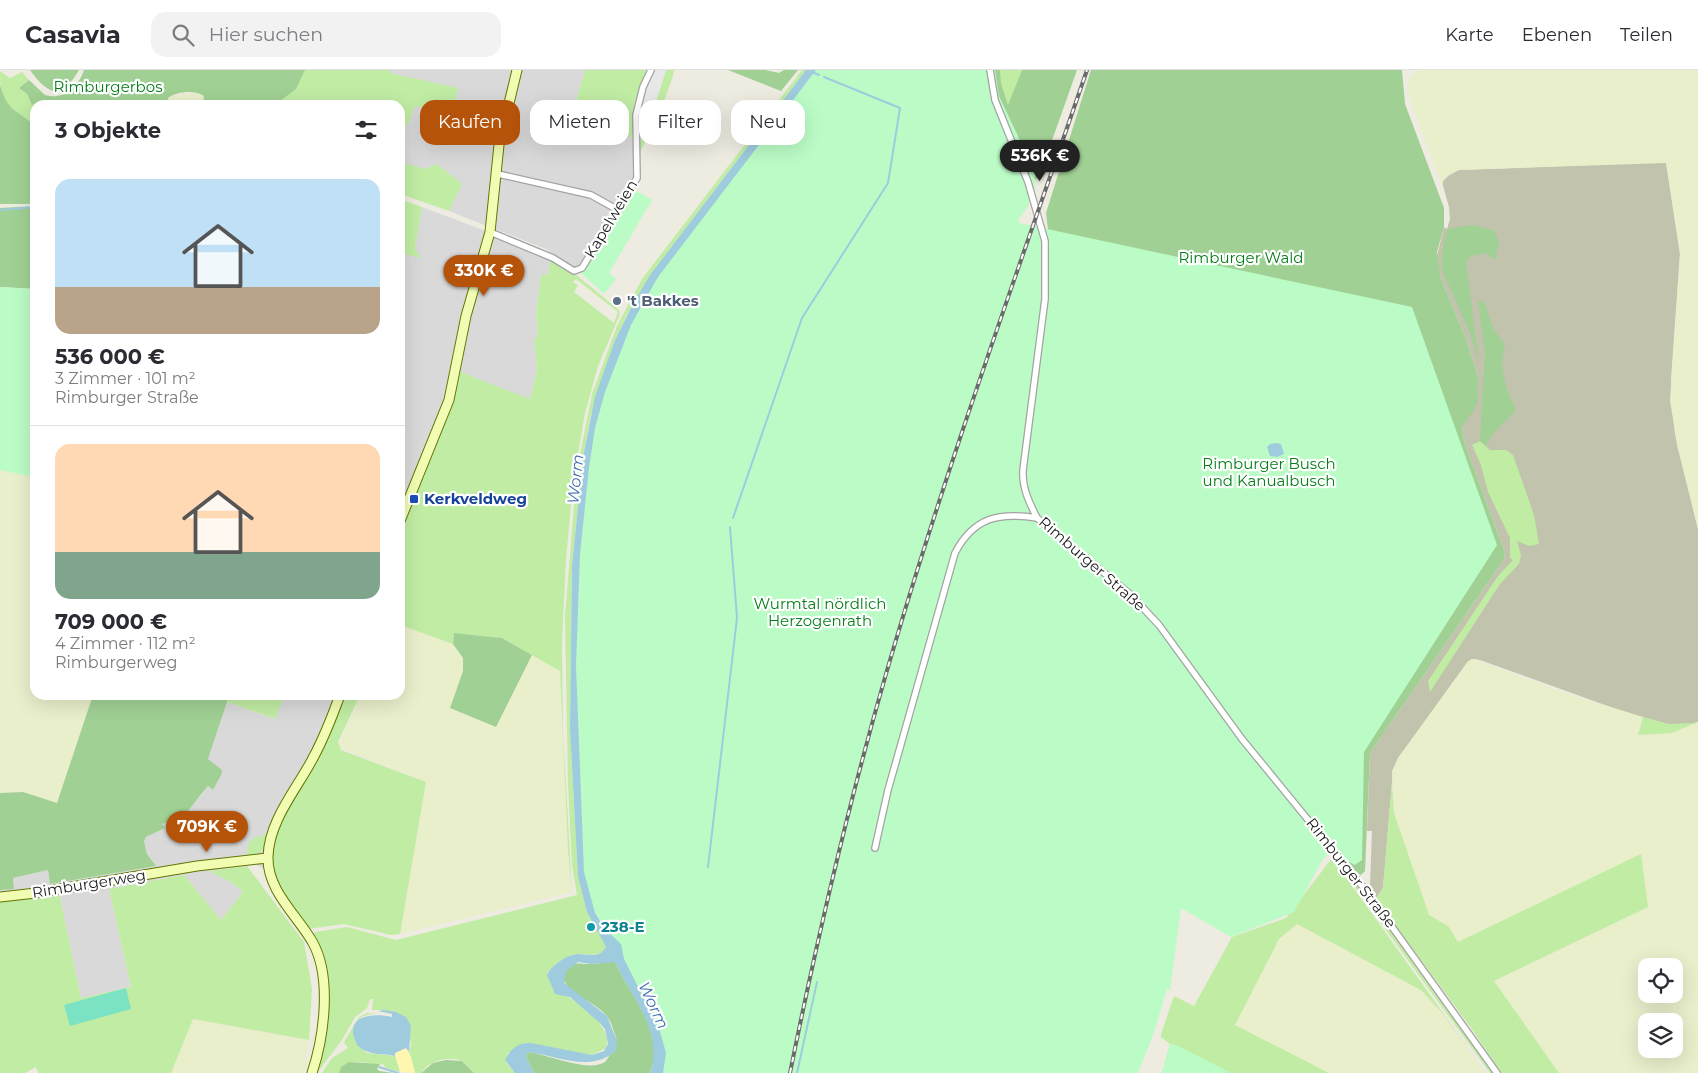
<!DOCTYPE html>
<html lang="de">
<meta charset="utf-8">
<style>
:root{--surface:#fff;--page:#f2f2f3;--text:#2b2b33;--muted:#7c7c81;--line:#e1e1e2;--accent:#b45309}
body{margin:0;font-family:Montserrat,sans-serif;background:var(--page);color:var(--text);height:100vh;display:flex;flex-direction:column;font-size:19px;white-space:nowrap}
*{box-sizing:border-box;margin:0}
p{font-size:16px;color:var(--muted)}
.icon{flex:none;width:28px;height:28px;fill:none;stroke:currentColor;stroke-width:2;stroke-linecap:round;stroke-linejoin:round}
.map{position:relative;flex:1;overflow:hidden}
.panel{position:absolute;left:30px;top:30px;width:375px;height:600px;display:flex;flex-direction:column;background:var(--surface);border-radius:15px;box-shadow:0 5px 20px #0002}
.panel>*{flex:none}
.top-card{position:absolute;left:420px;top:30px;width:475px;height:45px;display:flex;gap:10px}
.controls{position:absolute;left:1638px;top:888px;display:grid;gap:10px}
.controls a{display:grid;place-items:center;width:45px;height:45px;border-radius:10px;background:var(--surface);box-shadow:0 5px 20px #0002;font-size:25px}
.price{position:absolute;translate:-50% -42px;padding:0 11px;border-radius:18px;background:var(--accent);color:#fff;font-size:16px;line-height:32px;filter:drop-shadow(0 1px 2px #0008)}
.price::after{content:'';position:absolute;left:50%;top:30px;width:15px;height:11px;margin-left:-8px;background:inherit;clip-path:polygon(0 0,100% 0,50% 100%)}
.price.active{background:#222;color:#fff}
ul{padding:0;list-style:none}
li{display:grid;align-content:center;gap:10px;height:265px;padding:0 25px}
li+li{border-top:1px solid var(--line)}
li span{display:grid;place-items:center;height:155px;border-radius:15px;color:#555}
li>.icon{margin-inline-start:auto}
span .icon{width:90px;height:90px;fill:#fffc;stroke-width:1}
li b{font-size:21px}
h2{display:flex;justify-content:space-between;align-items:center;height:60px;padding:0 25px;font-size:21px}
.chip{padding:0 18px;border-radius:15px;background:var(--surface);box-shadow:0 5px 20px #0002;font-size:18px;line-height:45px}
.chip.active{background:var(--accent);color:#fff}
header{display:flex;align-items:center;gap:30px;box-sizing:border-box;height:70px;padding:0 25px;background:var(--surface);border-bottom:1px solid var(--line)}
header strong{font-size:24px}
nav{display:flex;gap:28px;margin-inline-start:auto;font-size:18px}
.search{width:350px;height:45px;background:var(--page);display:flex;align-items:center;gap:12px;box-sizing:border-box;padding:0 18px;border-radius:15px;color:var(--muted);font-size:19px}
.map>svg:first-child{display:block}
</style>
<header>
<strong>Casavia</strong>
<div class="search"><svg class="icon" aria-label="search" viewBox="0 0 24 24"><circle cx="10" cy="10" r="6"/><path d="M15 15l6 6"/></svg>Hier suchen</div>
<nav><a>Karte</a><a>Ebenen</a><a>Teilen</a></nav>
</header>
<div class="map">
<svg width="1698" height="1003" viewBox="0 0 1698 1003">
<rect width="100%" height="100%" fill="#eeebe1"/>
<path fill="#dad9d9" d="M 390,0 L 585,0 L 571,48 L 632,68 L 636,97 L 635,120 L 581,203 L 546,179 L 449,141 L 462,114 L 400,92 L 400,59 L 409,53 L 415,36 L 447,32 L 454,35 L 389,3 Z
M 422,137 L 483,160 L 550,190 L 548,205 L 541,205 L 536,242 L 538,268 L 535,267 L 537,300 L 530,329 L 409,437 L 400,461 L 400,183 L 420,187 L 415,179 Z
M 279,625 L 342,625 L 270,813 L 264,799 L 255,794 L 209,801 L 231,812 L 243,822 L 221,850 L 184,805 L 109,819 L 131,917 L 81,928 L 60,827 L 0,826 L 0,818 L 14,819 L 13,808 L 48,800 L 50,814 L 156,796 L 147,784 L 144,771 L 146,767 L 165,758 L 162,754 L 169,749 L 181,745 L 202,725 L 208,716 L 213,720 L 222,700 L 208,689 L 227,632 L 274,649 L 283,627 Z"/>
<path fill="#c1c3ad" d="M 1666,92 L 1680,184 L 1671,309 L 1675,364 L 1698,459 L 1698,652 L 1687,655 L 1668,654 L 1627,643 L 1480,590 L 1471,589 L 1398,688 L 1393,701 L 1383,818 L 1376,829 L 1370,815 L 1372,761 L 1367,761 L 1370,683 L 1504,489 L 1505,483 L 1464,371 L 1462,357 L 1466,350 L 1478,307 L 1466,269 L 1440,206 L 1436,190 L 1444,157 L 1447,159 L 1450,149 L 1449,137 L 1442,112 L 1451,103 L 1459,100 Z"/>
<path fill="#e9eecb" fill-rule="evenodd" d="M 1421,0 L 1698,0 L 1698,459 L 1677,375 L 1670,330 L 1680,184 L 1666,93 L 1459,100 L 1444,108 L 1442,116 L 1407,22 L 1409,8 Z
M 199,23 L 204,26 L 203,35 L 167,35 L 168,28 L 173,25 Z
M 0,400 L 35,407 L 35,625 L 93,625 L 57,734 L 23,722 L 0,723 Z
M 400,555 L 453,574 L 463,588 L 463,601 L 450,638 L 496,657 L 532,585 L 560,601 L 568,780 L 572,822 L 400,864 L 426,712 L 338,677 L 360,625 L 400,625 Z
M 1475,589 L 1563,622 L 1643,647 L 1639,665 L 1672,663 L 1698,652 L 1698,1003 L 1559,1003 L 1494,911 L 1648,837 L 1458,872 L 1455,865 L 1429,846 L 1394,743 L 1392,701 L 1398,688 L 1468,591 ZM 1646,896 L 1674,896 L 1674,924 L 1646,924 ZM 1646,951 L 1674,951 L 1674,979 L 1646,979 Z
M 1297,854 L 1421,920 L 1443,944 L 1485,1003 L 1329,1003 L 1235,955 L 1279,869 Z
M 193,949 L 309,970 L 306,985 L 309,993 L 303,1003 L 171,1003 Z"/>
<path fill="#c1eca4" fill-rule="evenodd" d="M 305,0 L 390,0 L 390,3 L 458,18 L 454,35 L 447,32 L 444,41 L 415,36 L 409,53 L 400,59 L 400,35 L 275,35 L 295,19 Z
M 585,0 L 646,0 L 635,31 L 632,68 L 571,49 Z
M 666,0 L 674,0 L 673,6 L 659,45 L 638,86 L 637,76 L 649,53 Z
M 802,0 L 806,0 L 650,205 L 628,243 L 615,270 L 590,349 L 583,387 L 572,496 L 570,659 L 578,807 L 587,842 L 606,877 C 599,889 588,883 577,884 C 569,884 551,896 547,903 L 553,919 C 571,927 614,953 606,978 L 592,985 L 524,973 L 508,983 L 506,992 L 515,1003 L 474,1003 C 470,1000 466,993 462,991 C 450,985 427,991 421,1003 L 415,1003 L 409,982 L 411,974 L 406,947 L 384,940 L 372,940 L 373,929 L 370,929 L 367,938 L 355,947 L 342,970 L 317,1003 L 328,944 L 313,865 L 315,862 L 347,857 L 396,870 L 577,825 L 572,795 L 568,714 L 565,546 L 577,400 L 592,324 L 617,256 L 642,209 Z
M 992,0 L 1022,0 L 1004,46 Z
M 0,1 L 10,8 L 22,2 L 29,10 L 19,18 L 27,24 L 32,35 L 36,33 L 38,35 L 35,35 L 35,47 L 29,51 C 6,32 0,36 0,1 Z
M 400,92 L 425,99 L 437,94 L 462,114 L 449,141 L 400,124 Z
M 400,129 L 422,137 L 415,179 L 421,188 L 400,183 Z
M 550,190 L 574,203 L 619,240 L 620,244 L 598,296 L 585,343 L 573,413 L 566,490 L 562,571 L 563,662 L 572,822 L 568,780 L 560,601 L 502,568 L 454,563 L 453,574 L 400,555 L 400,461 L 458,301 L 530,329 L 537,300 L 534,267 L 538,268 L 536,242 L 541,205 L 548,205 ZM 576,209 L 618,242 L 614,253 L 574,222 L 578,215 L 573,212 Z
M 1480,371 L 1490,380 L 1506,380 L 1513,385 L 1534,445 L 1539,474 L 1529,476 L 1517,471 L 1521,485 L 1519,494 L 1500,514 L 1430,622 L 1428,611 L 1498,506 L 1513,490 L 1510,488 L 1510,468 L 1488,422 L 1481,395 L 1472,375 Z
M 227,625 L 279,625 L 284,627 L 275,649 L 227,632 Z
M 342,625 L 360,625 L 338,672 L 341,680 L 426,712 L 400,864 L 391,865 L 344,854 L 308,859 L 278,814 L 272,791 L 275,762 Z
M 1643,647 L 1668,654 L 1696,653 L 1672,663 L 1638,665 Z
M 1392,711 L 1394,743 L 1429,845 L 1448,856 L 1458,872 L 1641,784 L 1648,837 L 1494,911 L 1559,1003 L 1501,1003 L 1474,962 L 1376,829 L 1383,818 Z
M 265,763 L 268,764 C 264,779 263,784 247,787 L 248,774 L 257,765 L 261,768 Z
M 1322,772 L 1360,818 L 1494,1003 L 1490,1003 Z
M 1332,788 L 1486,1003 L 1443,944 L 1421,920 L 1297,854 L 1279,869 L 1235,955 L 1329,1003 L 1162,1003 L 1170,974 L 1161,967 L 1161,964 L 1174,926 L 1194,936 L 1232,867 L 1286,848 Z
M 247,796 L 304,872 L 312,919 L 309,970 L 193,949 L 171,1003 L 38,1003 L 36,997 L 25,1003 L 0,1003 L 0,832 L 55,824 L 60,827 L 81,928 L 131,917 L 109,819 L 184,805 L 221,850 L 243,822 L 231,812 L 209,801 Z
M 367,943 L 379,944 C 353,943 354,957 358,976 L 367,983 L 395,986 L 400,1002 L 386,998 L 383,994 C 368,996 346,984 339,1003 L 322,1003 L 332,988 L 348,978 L 344,972 L 359,947 Z"/>
<path fill="#a0d094" d="M 30,0 L 79,0 C 61,31 48,25 30,0 Z
M 84,0 L 305,0 L 296,19 L 275,35 L 203,35 L 204,26 C 196,20 177,21 168,28 L 167,35 L 38,35 L 36,33 L 32,35 L 27,24 L 19,18 L 29,10 L 45,25 C 63,31 79,16 84,0 Z
M 728,0 L 765,0 L 779,3 L 784,0 L 798,0 L 781,21 Z
M 992,0 L 1000,0 L 1001,14 L 1008,35 L 1022,0 L 1077,0 L 1039,107 L 1032,111 L 998,33 Z
M 1091,0 L 1402,0 L 1405,34 L 1444,138 L 1444,157 L 1437,182 L 1440,206 L 1466,269 L 1478,307 L 1478,330 L 1475,338 L 1462,357 L 1464,371 L 1505,483 L 1504,489 L 1370,683 L 1365,801 L 1361,805 L 1357,803 L 1348,791 L 1050,176 L 1046,143 Z
M 0,15 C 7,39 12,37 29,51 L 35,47 L 35,134 L 0,134 Z
M 35,136 L 35,219 L 0,217 L 0,138 Z
M 1473,155 L 1495,161 L 1499,174 L 1495,190 L 1485,183 L 1471,186 L 1466,192 L 1479,293 L 1470,263 L 1442,200 L 1442,182 L 1447,159 Z
M 1484,231 L 1493,258 L 1505,275 C 1498,298 1506,318 1516,340 L 1491,366 L 1486,376 L 1480,371 L 1485,282 L 1478,232 Z
M 454,563 L 502,568 L 532,585 L 496,657 L 450,638 L 463,601 L 463,588 L 453,574 Z
M 93,625 L 227,625 L 227,632 L 208,689 L 222,700 L 222,703 L 213,720 L 208,716 L 187,742 L 162,754 L 165,758 L 146,767 L 144,771 L 147,784 L 156,796 L 50,814 L 48,800 L 13,808 L 14,819 L 0,820 L 0,723 L 23,722 L 57,733 Z
M 609,891 L 615,892 C 627,918 654,952 655,980 C 655,988 652,996 650,1003 L 534,1003 L 526,987 L 527,982 C 547,984 588,1003 605,992 C 610,986 613,978 617,971 C 614,962 612,952 606,945 C 596,933 568,923 563,909 C 567,887 578,895 592,894 C 597,894 603,892 609,891 Z
M 446,990 L 462,991 L 474,1003 L 421,1003 L 433,993 Z
M 349,992 L 380,994 L 377,999 L 379,1001 L 394,1003 L 339,1003 L 341,997 Z"/>
<path fill="#fff6af" d="M 406,978 L 411,987 L 415,1003 L 400,1002 L 395,983 Z"/>
<path fill="#bbfcc6" d="M 810,0 L 995,0 L 999,26 L 1018,66 L 1028,95 L 1035,104 L 1035,118 L 1027,138 L 1019,148 L 1019,153 L 1412,237 L 1497,475 L 1364,682 L 1362,790 L 1355,795 L 1331,783 L 1323,789 L 1294,842 L 1231,867 L 1181,838 L 1170,920 L 1167,919 L 1153,965 L 1138,1003 L 655,1003 L 658,973 L 584,822 L 574,684 L 577,485 L 591,359 L 612,289 L 661,195 Z
M 635,120 L 652,130 L 609,203 L 616,209 L 604,224 L 581,203 Z
M 0,217 L 35,219 L 35,407 L 0,400 Z
M 1170,974 L 1176,975 L 1231,1003 L 1162,1003 Z"/>
<path fill="#7be2c3" d="M 126,918 L 131,939 L 70,956 L 64,935 Z"/>
<path fill="#e8e8e8" d="M 654,0 L 666,0 L 649,53 L 639,70 L 637,66 L 638,48 L 643,22 Z"/>
<path fill="#9fcbde" d="M 806,0 L 816,0 L 658,207 L 645,230 L 631,255 L 605,322 L 595,358 L 589,398 L 580,484 L 576,596 L 584,802 L 595,843 L 606,860 L 621,874 L 624,889 L 659,958 L 666,983 L 663,1003 L 650,1003 C 664,962 632,928 615,892 L 591,894 L 578,892 L 566,901 L 564,913 L 607,946 L 617,971 L 616,981 C 588,1003 560,986 527,982 L 526,987 L 534,1003 L 515,1003 L 505,990 C 510,979 519,972 531,973 L 592,985 L 604,981 L 608,974 L 605,959 L 600,953 L 570,927 L 555,924 L 547,905 C 550,896 568,884 578,884 C 588,884 599,889 606,877 L 587,842 L 578,807 L 570,659 L 572,496 L 583,387 L 595,327 L 615,270 L 634,232 L 650,205 Z
M 1277,373 L 1281,374 L 1284,384 L 1277,387 L 1270,386 L 1267,377 L 1270,374 Z
M 384,940 L 396,942 L 406,947 L 411,956 L 409,982 L 406,978 L 395,983 L 395,986 C 382,983 369,986 358,976 C 341,947 370,942 392,947 L 392,944 L 378,941 Z"/>
<g fill="none" stroke-linecap="round" stroke-linejoin="round">
<path stroke="#9fcbde" stroke-width="2" d="M 812,2 L 819,5
M 0,140 L 35,137
M 733,448 L 802,248 L 888,113 L 900,38 L 824,7
M 708,797 L 737,548 L 730,457
M 379,997 L 398,1003
M 797,1003 L 817,912"/>
<g stroke="#a3a3a3" stroke-width="8">
<path id="street" d="M 990,0 L 995,30 L 1028,112 L 1045,171 L 1045,229 L 1023,400 C 1022,418 1029,432 1037,448 L 1130,524 L 1159,555 L 1242,669 L 1367,822 L 1497,1003
M 498,104 L 591,125 L 618,140
M 490,162 L 553,188 L 574,201 L 582,198 L 637,108 L 636,45 L 643,17 L 651,0
M 875,778 L 888,720 L 955,483 C 974,447 999,442 1037,448"/>
</g>
<g stroke="#5f7700" stroke-width="11">
<path id="secondary" d="M 400,451 L 449,330 L 466,246 L 490,162 L 499,75 L 517,0
M 0,827 L 36,823 L 197,796 L 267,788
M 312,1003 C 324,967 332,908 313,873 C 298,846 267,821 268,787 C 269,750 297,719 313,688 C 324,668 332,647 340,625"/>
</g>
<use href="#street" stroke="#fff" stroke-width="5.5"/>
<use href="#secondary" stroke="#f2fcb2" stroke-width="9"/>
<g stroke="#6a6a6a" stroke-width="4">
<path id="rail" d="M 790,1003 C 817,869 848,736 886,604 C 945,400 1018,201 1087,0"/>
</g>
<use href="#rail" stroke="#fff" stroke-width="2" stroke-dasharray="5.5" stroke-linecap="butt"/>
</g>
<circle fill="#5c6f8a" stroke="#fff" stroke-width="2" cx="617" cy="231" r="5"/>
<rect fill="#1a4fb4" stroke="#fff" stroke-width="2" x="409" y="424" width="10" height="10" rx="2.5"/>
<circle fill="#0f9aa8" stroke="#fff" stroke-width="2" cx="591" cy="857" r="5"/>
<g text-anchor="middle" stroke-width="4.5" stroke-linejoin="round" paint-order="stroke">
<g font-size="15" fill="#067e1b" stroke="#fff">
<text x="108" y="22">Rimburgerbos</text>
<text x="1241" y="193">Rimburger Wald</text>
<text x="1269" y="399">Rimburger Busch<tspan x="1269" dy="17">und Kanualbusch</tspan></text>
<text x="820" y="539">Wurmtal nördlich<tspan x="820" dy="17">Herzogenrath</tspan></text>
</g>
<g font-size="15" fill="#1c1c1c" stroke="#fff">
<text transform="translate(611 149) rotate(-59)" y="5">Kapelweien</text>
<text transform="translate(1092 494) rotate(41)" y="5">Rimburger Straße</text>
<text transform="translate(1351 803) rotate(52)" y="5">Rimburger Straße</text>
<text transform="translate(89 814) rotate(-9)" y="5">Rimburgerweg</text>
</g>
<g font-size="15" font-weight="bold" fill="#4e5e75" stroke="#fff" text-anchor="start">
<text x="627" y="236">'t Bakkes</text>
</g>
<g font-size="15" font-weight="bold" fill="#164399" stroke="#fff" text-anchor="start">
<text x="424" y="434">Kerkveldweg</text>
</g>
<g font-size="15" font-weight="bold" fill="#0d838f" stroke="#fff" text-anchor="start">
<text x="601" y="862">238-E</text>
</g>
<g font-size="16" font-style="italic" fill="#4571b0" stroke="#fff">
<text transform="translate(575 409) rotate(-84)" y="6">Worm</text>
<text transform="translate(654 935) rotate(65)" y="6">Worm</text>
</g>
</g>
</svg>
<div class="controls">
<a><svg class="icon" aria-label="locate" viewBox="0 0 24 24"><circle cx="12" cy="12" r="6"/><path d="M12 2v4M12 18v4M2 12h4M18 12h4"/></svg></a>
<a><svg class="icon" aria-label="layers" viewBox="0 0 24 24"><path d="M12 4l9 5-9 5-9-5zM3 14l9 5 9-5"/></svg></a>
</div>
<b class="price active" style="left:1040px;top:112px">536K €</b>
<b class="price" style="left:484px;top:227px">330K €</b>
<b class="price" style="left:207px;top:783px">709K €</b>
<div class="top-card">
<a class="chip active">Kaufen</a>
<a class="chip">Mieten</a>
<a class="chip">Filter</a>
<a class="chip">Neu</a>
</div>
<section class="panel">
<h2>3 Objekte<svg class="icon" aria-label="filters" viewBox="0 0 24 24"><path d="M4 7h16M4 17h16"/><circle cx="9" cy="7" r="2"/><circle cx="15" cy="17" r="2"/></svg></h2>
<ul>
<li><span style="background:linear-gradient(#bfe0f5 70%,#b9a48a 0)"><svg class="icon" aria-label="home" viewBox="0 0 24 24"><path d="M3 11l9-7 9 7M6 9v11h12V9"/></svg></span><div><b>536 000 €</b><p>3 Zimmer · 101 m²</p><p>Rimburger Straße</p></div></li>
<li><span style="background:linear-gradient(#ffd9b3 70%,#7fa58c 0)"><svg class="icon" aria-label="home" viewBox="0 0 24 24"><path d="M3 11l9-7 9 7M6 9v11h12V9"/></svg></span><div><b>709 000 €</b><p>4 Zimmer · 112 m²</p><p>Rimburgerweg</p></div></li>
</ul>
</section>
</div>
